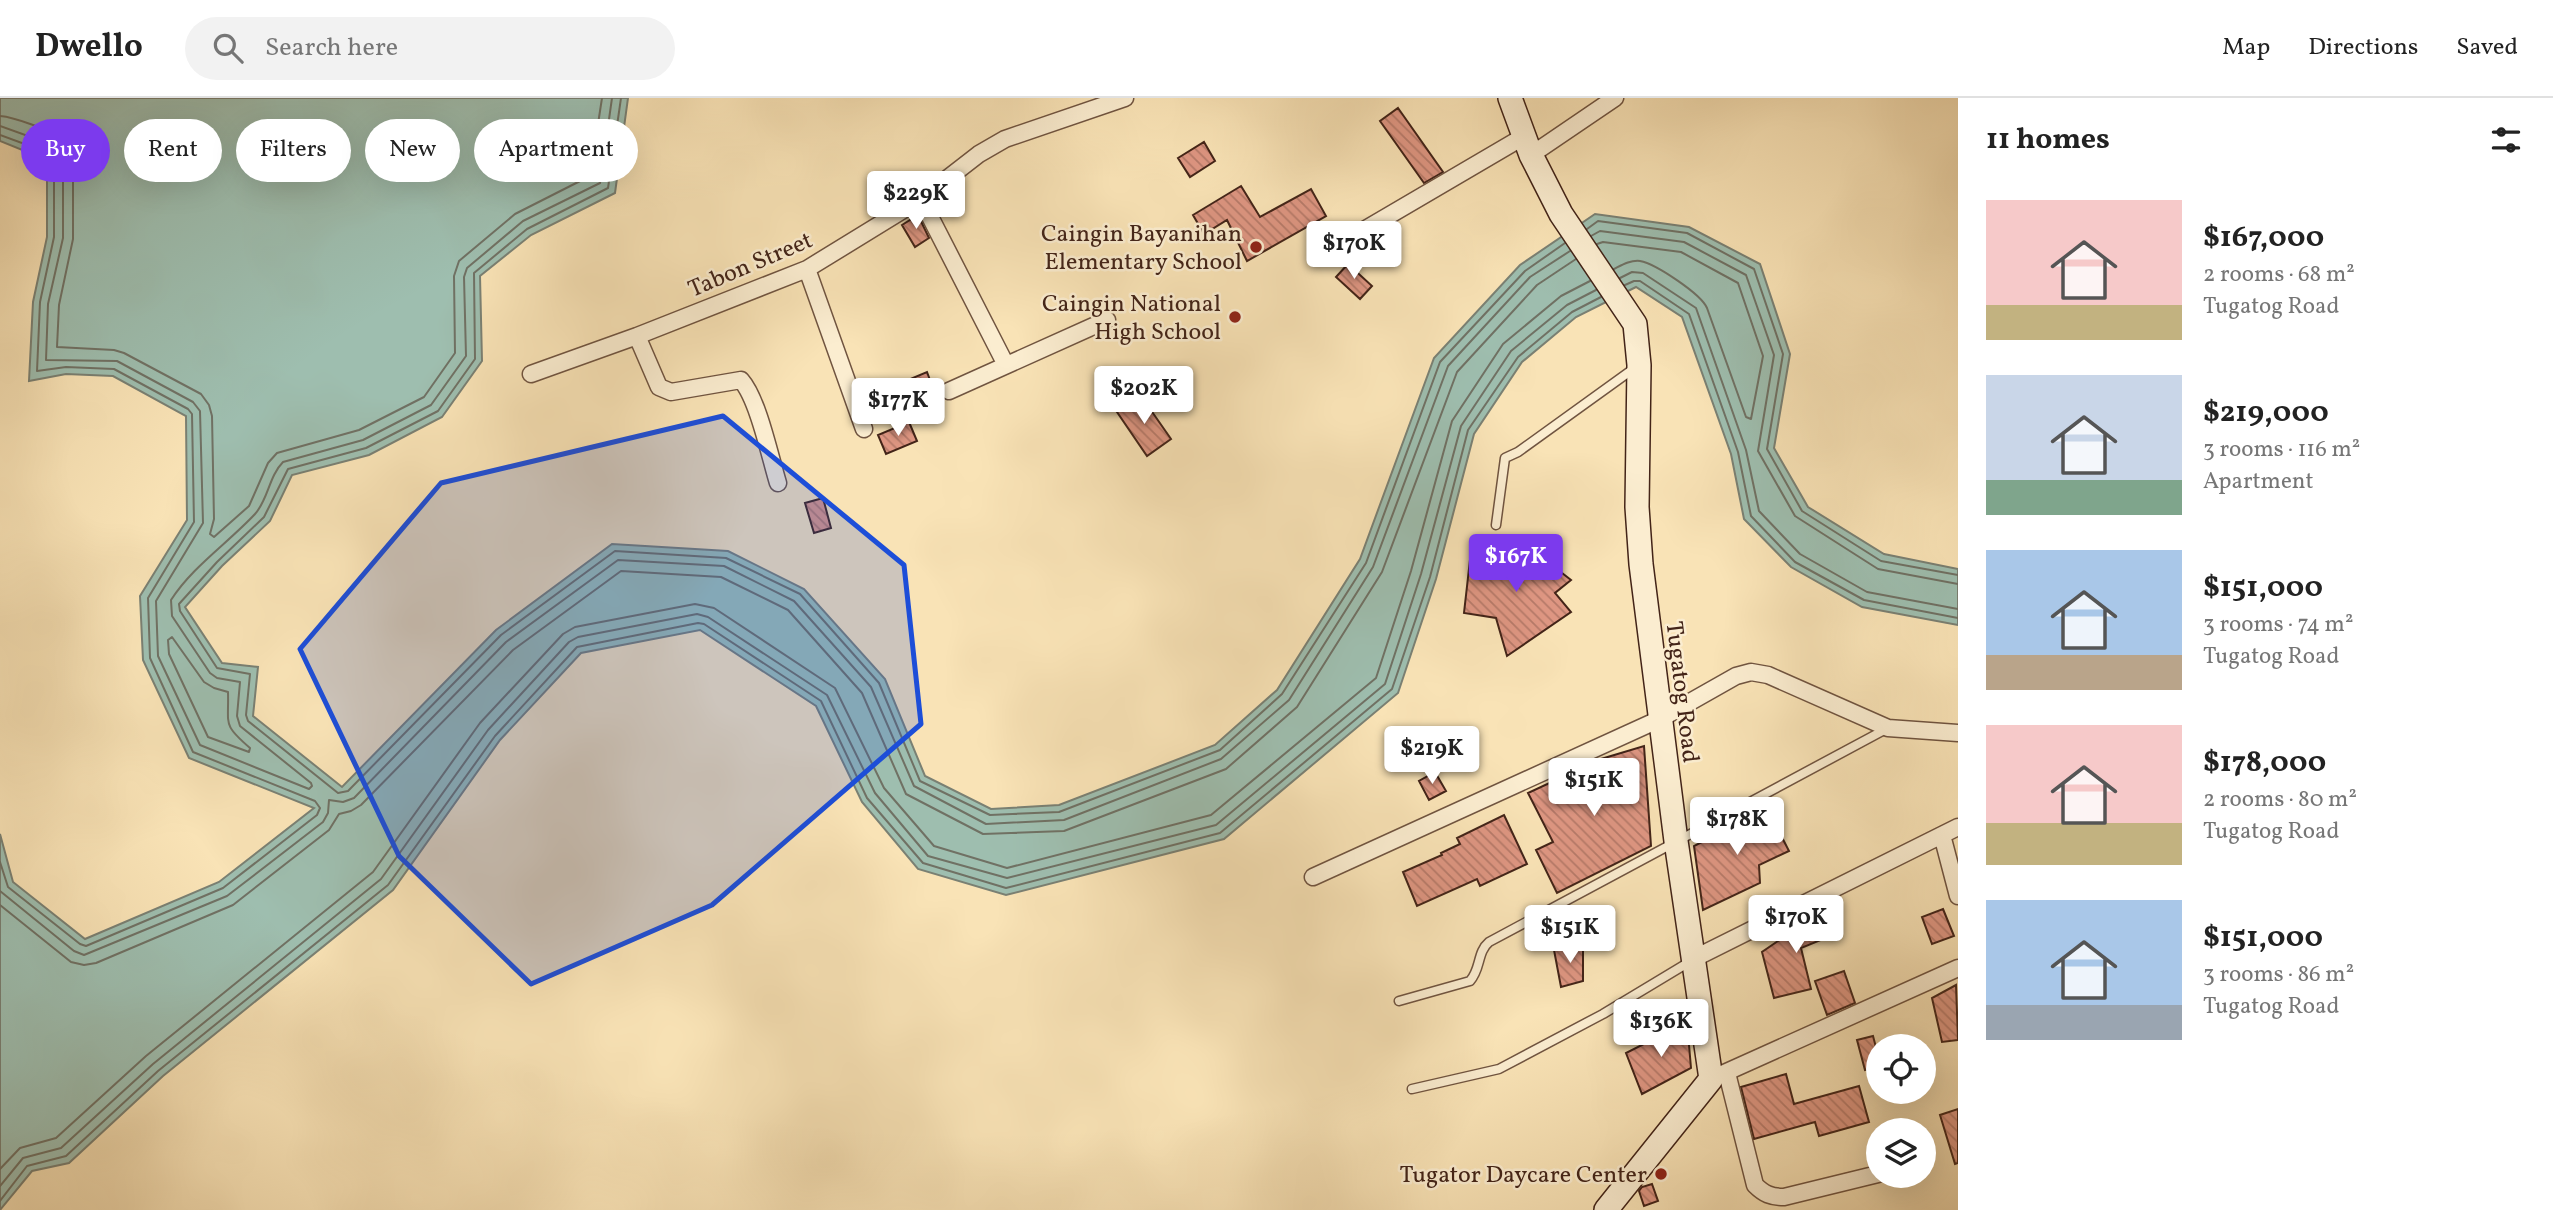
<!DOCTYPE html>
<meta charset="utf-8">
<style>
:root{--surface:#fff;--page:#f2f2f2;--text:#222;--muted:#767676;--line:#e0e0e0;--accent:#7c3aed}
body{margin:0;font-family:Vollkorn,serif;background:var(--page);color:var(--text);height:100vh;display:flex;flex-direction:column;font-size:26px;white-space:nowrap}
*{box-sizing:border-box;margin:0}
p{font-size:23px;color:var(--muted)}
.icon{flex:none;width:38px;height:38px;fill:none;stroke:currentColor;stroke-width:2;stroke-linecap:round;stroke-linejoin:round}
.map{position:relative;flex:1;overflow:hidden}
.drawer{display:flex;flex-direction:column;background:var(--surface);width:595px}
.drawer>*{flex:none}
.banner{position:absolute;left:21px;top:21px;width:665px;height:63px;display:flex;gap:14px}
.controls{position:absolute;left:1866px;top:936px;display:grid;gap:14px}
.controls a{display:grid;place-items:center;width:70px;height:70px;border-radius:50%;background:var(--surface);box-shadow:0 7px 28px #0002;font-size:35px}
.price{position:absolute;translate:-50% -60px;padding:0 16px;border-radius:7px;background:#fff;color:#222;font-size:23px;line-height:46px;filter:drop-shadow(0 2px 4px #0008)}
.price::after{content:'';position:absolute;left:50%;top:42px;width:21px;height:16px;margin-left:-10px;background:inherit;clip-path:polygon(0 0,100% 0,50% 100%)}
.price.on{background:var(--accent);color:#fff}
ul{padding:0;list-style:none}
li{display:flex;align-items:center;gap:21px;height:175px;padding:0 28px}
li span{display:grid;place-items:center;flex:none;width:196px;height:140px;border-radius:0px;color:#555}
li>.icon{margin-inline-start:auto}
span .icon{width:84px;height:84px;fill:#fffc;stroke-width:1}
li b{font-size:30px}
h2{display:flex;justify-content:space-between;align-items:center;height:84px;padding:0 28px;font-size:30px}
.tag{padding:0 24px;border-radius:32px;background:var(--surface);box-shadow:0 7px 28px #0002;font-size:24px;line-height:63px}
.tag.on{background:var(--accent);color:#fff}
header{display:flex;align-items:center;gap:42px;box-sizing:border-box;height:98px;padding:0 35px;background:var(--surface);border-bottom:2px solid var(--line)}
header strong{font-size:33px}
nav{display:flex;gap:38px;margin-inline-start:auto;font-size:24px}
.search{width:490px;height:63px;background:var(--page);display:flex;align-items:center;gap:18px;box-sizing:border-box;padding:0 24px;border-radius:38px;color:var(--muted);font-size:26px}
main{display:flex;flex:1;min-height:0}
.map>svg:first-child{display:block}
</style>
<header>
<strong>Dwello</strong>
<div class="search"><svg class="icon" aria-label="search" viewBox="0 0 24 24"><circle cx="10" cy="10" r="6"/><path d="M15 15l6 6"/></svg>Search here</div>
<nav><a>Map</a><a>Directions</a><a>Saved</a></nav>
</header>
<main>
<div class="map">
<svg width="1958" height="1112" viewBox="0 0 1958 1112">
<defs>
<pattern id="building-back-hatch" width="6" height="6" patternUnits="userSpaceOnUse" patternTransform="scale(1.75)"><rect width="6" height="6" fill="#de9682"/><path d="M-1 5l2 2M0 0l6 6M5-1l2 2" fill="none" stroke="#b67a69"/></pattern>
</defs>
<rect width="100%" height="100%" fill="#f9e3b6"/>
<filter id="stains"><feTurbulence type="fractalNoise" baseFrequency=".00286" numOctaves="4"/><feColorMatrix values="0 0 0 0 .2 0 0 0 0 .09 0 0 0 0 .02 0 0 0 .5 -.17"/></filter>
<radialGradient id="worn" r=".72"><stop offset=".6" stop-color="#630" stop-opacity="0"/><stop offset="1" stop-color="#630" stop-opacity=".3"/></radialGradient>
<path fill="#9ebeaf" stroke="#7a8073" stroke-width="2" d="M 0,0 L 628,0 L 615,95 L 531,137 L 480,178 L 482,263 L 442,319 L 369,357 L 292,377 L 270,423 L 222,468 L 185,509 L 222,565 L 258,569 L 253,618 L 342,689 L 496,532 L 612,446 L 728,453 L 804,491 L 885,581 L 925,678 L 991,711 L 1059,707 L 1215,647 L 1277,592 L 1360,461 L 1434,260 L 1520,167 L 1595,116 L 1689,129 L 1760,166 L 1790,256 L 1774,350 L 1808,409 L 1884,456 L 1958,471 L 1958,527 L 1862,509 L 1791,469 L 1744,421 L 1731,356 L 1682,219 L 1636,189 L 1576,219 L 1522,264 L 1474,336 L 1436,481 L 1398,595 L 1224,741 L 1006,797 L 918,771 L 862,704 L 816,608 L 700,532 L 581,555 L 500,642 L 393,792 L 163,978 L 69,1065 L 32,1073 L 0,1112 L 0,736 L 13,784 L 85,841 L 219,784 L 314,710 L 189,660 L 143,562 L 140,498 L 187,422 L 186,318 L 113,278 L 66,276 L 29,283 L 33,204 L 47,139 L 47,62 L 0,43 Z"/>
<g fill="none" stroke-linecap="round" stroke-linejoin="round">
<path stroke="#707164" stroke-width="2" d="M 621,0 L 608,90 L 527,131 L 474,175 L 475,261 L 438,313 L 366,350 L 288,371 L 264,419 L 217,464 L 179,506 L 180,513 L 217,570 L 250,576 L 246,617 L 248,623 L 338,695 L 348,693 L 501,537 L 615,453 L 726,460 L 800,496 L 879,585 L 920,683 L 990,717 L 1059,714 L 1220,652 L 1282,596 L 1366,465 L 1440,264 L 1525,173 L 1565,145
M 0,18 C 14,19 53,33 64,42 C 69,46 71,51 73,56 L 73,141 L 59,207 L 57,249 L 114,252 L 124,255 L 201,296 L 209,307 L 212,318 L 214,421 L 210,436 L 214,439 L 249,408 L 268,365 L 277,355 L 359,332 L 424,299 L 455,255 L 454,178 L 459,163 L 515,116 L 590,78 L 602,0
M 0,28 L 53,47 L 63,59 L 63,140 L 48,206 L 46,262 L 117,263 L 193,304 L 200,313 L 203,425 L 156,503 L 158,558 L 200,647 L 309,691 L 312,688 L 311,685 L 240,628 L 237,618 L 240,584 L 217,580 L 210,575 L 172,518 L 171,502 C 192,469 228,445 255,416 C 268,402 269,378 283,364 L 363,342 L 431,307 L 466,258 L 464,179 L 467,170 L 523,123 L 600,85 L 612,0
M 0,37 L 49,55 L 54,62 L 54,139 L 40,204 L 37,273 L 66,269 L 114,271 L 188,311 L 192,316 L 194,424 L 148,500 L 150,560 L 193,654 L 315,703 L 320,710 L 317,717 L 223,790 L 86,848 L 80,846 L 8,789 L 0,764
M 1587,131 L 1598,123 L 1687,135 L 1754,171 L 1783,256 L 1767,351 L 1802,413 L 1881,463 L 1958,477
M 1591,138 L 1600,133 L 1684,144 L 1746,177 L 1774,257 L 1758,353 L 1795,418 L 1878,471 L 1958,486
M 1597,146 L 1603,144 L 1681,154 L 1738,185 L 1763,258 L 1751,321 L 1746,319 L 1707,210 C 1701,196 1656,166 1640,163 C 1630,162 1622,167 1614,171
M 1620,180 L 1632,174 L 1643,175 L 1696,210 L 1746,352 L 1759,413 L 1800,456 L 1867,494 L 1958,511
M 1625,187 L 1634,183 L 1640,183 L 1689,216 L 1738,354 L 1751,418 L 1795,464 L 1864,502 L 1958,520
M 172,539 L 204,584 L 214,590 L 228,594 C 229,627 222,626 250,650 L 249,654 L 208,639 L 169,556 L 168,542 Z
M 0,793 L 74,853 L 84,857 L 227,798 L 323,724 L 328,715 L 329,702 L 343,704 L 354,700 L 506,544 L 618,462 L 724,468 L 794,503 L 871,589 L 914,688 L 986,726 L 1064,722 L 1221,661 L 1289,602 L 1373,469 L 1448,268 L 1530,179 L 1570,153
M 0,807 L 71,864 L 84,867 L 96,865 L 233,807 L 329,732 L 339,716 L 351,713 L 361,707 L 513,552 L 621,473 L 721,479 L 788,512 L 862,595 L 906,696 L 983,736 L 1064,733 L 1226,671 L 1297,609 L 1382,474 L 1457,274 L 1537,187 L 1576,161
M 0,1071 L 20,1050 L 56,1040 L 146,958 L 373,774 L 480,625 L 563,536 L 575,529 L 695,506 L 714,510 L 835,590 L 884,690 L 934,748 L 1007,770 L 1211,717 L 1376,580 L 1411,473 L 1452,323 L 1503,246 L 1561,198 L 1590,183
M 0,1088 L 23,1060 L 61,1050 L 153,966 L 381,781 L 488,632 L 569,544 L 578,539 L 697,516 L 708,519 L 827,597 L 875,695 L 928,758 L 1007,780 L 1216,727 L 1385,586 L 1421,476 L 1461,328 L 1511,253 L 1567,207 L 1596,192
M 0,1103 L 27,1068 L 66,1058 L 158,973 L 388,787 L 495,638 L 577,549 L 698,525 L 704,526 L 821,603 L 867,700 L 923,765 L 1006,790 L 1220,735 L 1392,591 L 1430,479 L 1468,332 L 1518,259 L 1572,214 L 1601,199"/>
</g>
<path fill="url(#building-back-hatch)" stroke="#432418" stroke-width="2" d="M 1398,10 L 1443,74 L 1424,85 L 1380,23 Z
M 1204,44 L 1215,63 L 1190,79 L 1178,60 Z
M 1241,88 L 1260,119 L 1311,91 L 1326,118 L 1247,163 L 1227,122 L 1204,136 L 1193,117 Z
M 918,117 L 929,140 L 915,149 L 902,127 Z
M 1348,166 L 1372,188 L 1360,201 L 1336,179 Z
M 927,274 L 940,309 L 898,326 L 884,292 Z
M 1141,298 L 1171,341 L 1147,358 L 1117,314 Z
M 909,324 L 917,343 L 886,356 L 878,337 Z
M 823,400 L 831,430 L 814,435 L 805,405 Z
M 1521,443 L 1571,482 L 1555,495 L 1571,514 L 1507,558 L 1496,520 L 1464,515 L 1471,453 L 1508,461 Z
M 1644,648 L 1651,748 L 1557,795 L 1536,752 L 1553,744 L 1528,695 L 1601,661 Z
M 1435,674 L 1446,693 L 1429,702 L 1419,683 Z
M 1767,710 L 1789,753 L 1759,767 L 1760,785 L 1703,812 L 1694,748 Z
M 1504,717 L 1527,766 L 1480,788 L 1477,781 L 1417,808 L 1403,774 L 1442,757 L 1441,755 L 1460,746 L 1457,740 Z
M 1943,811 L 1954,838 L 1932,846 L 1922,819 Z
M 1832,813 L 1840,834 L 1801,850 L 1811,891 L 1774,900 L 1762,854 L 1797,830 L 1796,827 Z
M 1583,847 L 1583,883 L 1561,889 L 1554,852 Z
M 1844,873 L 1855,905 L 1827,917 L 1815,883 Z
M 1956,887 L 1958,942 L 1942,944 L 1932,900 Z
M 1687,924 L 1691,970 L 1642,996 L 1626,955 Z
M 1873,938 L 1878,957 L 1878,969 L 1865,972 L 1857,942 Z
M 1786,976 L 1794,1006 L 1859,988 L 1869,1024 L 1819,1038 L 1815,1024 L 1754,1041 L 1741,989 Z
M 1958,1011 L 1958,1065 L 1955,1066 L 1940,1017 Z
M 1652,1086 L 1658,1103 L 1644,1108 L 1639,1093 L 1642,1089 Z"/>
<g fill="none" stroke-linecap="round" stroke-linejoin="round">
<g stroke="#705440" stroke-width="11">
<path id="lane" d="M 1496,427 L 1505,360 L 1518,354 L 1636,269
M 1399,903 L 1470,883 C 1481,871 1477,854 1489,844 L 1888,630
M 1412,991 L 1499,971 L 1603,916 L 1691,863"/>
</g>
<g stroke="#705440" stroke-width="19">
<path id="street" d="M 1531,57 L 1615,0
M 921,101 L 1006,267
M 1325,155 L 1523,39
M 807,171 L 864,331
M 637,238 L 659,289 L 671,294 L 741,282 C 758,301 770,359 778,385
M 531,276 L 637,238 L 807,171 L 921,101 L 979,56 L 1005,41 L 1125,0
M 949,293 L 1107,222
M 1942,737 L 1958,798
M 1313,779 L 1660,621 L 1736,578 L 1751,574 L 1768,577 L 1888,630 L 1958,635
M 1693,861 L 1958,729
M 1727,975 L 1755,1087 C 1764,1096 1771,1099 1784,1099 L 1878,1076
M 1711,981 L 1958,870"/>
</g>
<g stroke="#432418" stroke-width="26">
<path id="secondary" d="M 1510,0 L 1531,57 L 1561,116 L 1635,226 L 1639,267 L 1637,409 L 1641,466 L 1676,743 L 1711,981 L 1606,1112"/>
</g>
<use href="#lane" stroke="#fbedd0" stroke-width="8"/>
<use href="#street" stroke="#fbedd0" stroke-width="16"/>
<use href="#secondary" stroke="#fbedd0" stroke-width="23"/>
</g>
<path fill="#1d4ed8" fill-opacity="0.2" stroke="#1d4ed8" stroke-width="5" stroke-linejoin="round" d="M 723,318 L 904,467 L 921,626 L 712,807 L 531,886 L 399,758 L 300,551 L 441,385 Z"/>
<g fill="#8f2418" stroke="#fbedd0" stroke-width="2.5">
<circle cx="1256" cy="149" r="7"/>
<circle cx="1235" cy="219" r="7"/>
<circle cx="1661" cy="1076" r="7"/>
</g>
<g text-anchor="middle" stroke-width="5" stroke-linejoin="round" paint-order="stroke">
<g font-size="24" fill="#432418" stroke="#fbedd0" text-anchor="end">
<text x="1242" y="143">Caingin Bayanihan<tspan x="1242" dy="28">Elementary School</tspan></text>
<text x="1221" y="213">Caingin National<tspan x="1221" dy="28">High School</tspan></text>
<text x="1647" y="1084">Tugator Daycare Center</text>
</g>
<g font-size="24" fill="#432418" stroke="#fbedd0">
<text transform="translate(750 166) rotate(-23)" y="8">Tabon Street</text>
<text transform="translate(1683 594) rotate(83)" y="8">Tugatog Road</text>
</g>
</g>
<rect width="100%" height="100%" filter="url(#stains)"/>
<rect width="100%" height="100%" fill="url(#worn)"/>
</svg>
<div class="controls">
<a><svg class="icon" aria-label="locate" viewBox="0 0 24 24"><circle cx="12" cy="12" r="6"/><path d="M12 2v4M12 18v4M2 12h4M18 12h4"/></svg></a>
<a><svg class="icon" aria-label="layers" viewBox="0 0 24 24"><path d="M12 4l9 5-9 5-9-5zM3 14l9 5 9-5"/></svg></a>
</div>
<b class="price" style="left:916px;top:133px">$229K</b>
<b class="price" style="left:1354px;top:183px">$170K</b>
<b class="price" style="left:1144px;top:328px">$202K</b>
<b class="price" style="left:898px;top:340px">$177K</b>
<b class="price on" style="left:1516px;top:496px">$167K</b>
<b class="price" style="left:1432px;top:688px">$219K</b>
<b class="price" style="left:1594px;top:720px">$151K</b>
<b class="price" style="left:1737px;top:759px">$178K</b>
<b class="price" style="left:1796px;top:857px">$170K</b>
<b class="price" style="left:1570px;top:867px">$151K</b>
<b class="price" style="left:1661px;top:961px">$136K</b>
<div class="banner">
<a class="tag on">Buy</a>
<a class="tag">Rent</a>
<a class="tag">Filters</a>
<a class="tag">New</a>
<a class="tag">Apartment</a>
</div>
</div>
<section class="drawer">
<h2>11 homes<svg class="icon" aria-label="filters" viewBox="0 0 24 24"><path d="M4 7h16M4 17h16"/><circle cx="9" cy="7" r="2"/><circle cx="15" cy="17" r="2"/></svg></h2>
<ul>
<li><span style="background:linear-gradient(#f6c9c9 75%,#c2b280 0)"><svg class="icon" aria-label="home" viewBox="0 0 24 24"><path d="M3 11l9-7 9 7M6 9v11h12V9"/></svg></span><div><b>$167,000</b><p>2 rooms · 68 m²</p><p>Tugatog Road</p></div></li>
<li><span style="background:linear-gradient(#c9d6e8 75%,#7fa58c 0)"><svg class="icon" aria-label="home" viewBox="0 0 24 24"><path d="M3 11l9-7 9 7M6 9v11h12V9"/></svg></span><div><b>$219,000</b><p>3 rooms · 116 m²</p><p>Apartment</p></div></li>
<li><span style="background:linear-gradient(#a9c7e8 75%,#b9a48a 0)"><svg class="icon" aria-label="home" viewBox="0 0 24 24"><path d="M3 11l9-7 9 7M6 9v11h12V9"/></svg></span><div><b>$151,000</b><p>3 rooms · 74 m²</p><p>Tugatog Road</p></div></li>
<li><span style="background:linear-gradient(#f6c9c9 70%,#c2b280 0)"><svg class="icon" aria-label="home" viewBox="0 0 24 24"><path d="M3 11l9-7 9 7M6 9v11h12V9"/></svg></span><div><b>$178,000</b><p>2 rooms · 80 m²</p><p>Tugatog Road</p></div></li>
<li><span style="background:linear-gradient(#a9c7e8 75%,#9aa5b1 0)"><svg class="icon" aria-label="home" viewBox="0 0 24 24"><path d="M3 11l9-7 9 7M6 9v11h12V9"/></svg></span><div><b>$151,000</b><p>3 rooms · 86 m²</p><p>Tugatog Road</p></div></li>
</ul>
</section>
</main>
